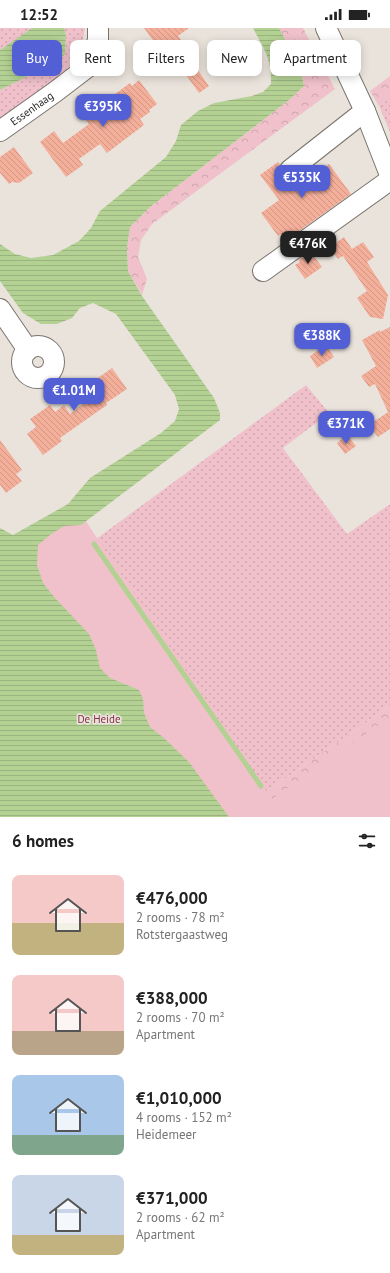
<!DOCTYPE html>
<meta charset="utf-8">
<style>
:root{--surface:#fff;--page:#f6f6f6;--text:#222;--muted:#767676;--accent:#525fd5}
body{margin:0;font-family:"PT Sans",sans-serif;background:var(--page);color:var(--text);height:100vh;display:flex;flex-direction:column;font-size:15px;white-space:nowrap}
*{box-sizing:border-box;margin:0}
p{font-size:13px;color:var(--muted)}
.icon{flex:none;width:22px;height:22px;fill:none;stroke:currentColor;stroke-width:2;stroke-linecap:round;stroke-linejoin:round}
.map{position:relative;height:789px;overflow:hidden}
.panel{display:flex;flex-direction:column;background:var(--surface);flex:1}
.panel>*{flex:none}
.hud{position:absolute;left:12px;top:12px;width:366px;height:36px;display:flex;gap:8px}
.price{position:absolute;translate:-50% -34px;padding:0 9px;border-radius:8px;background:var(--accent);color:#fff;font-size:13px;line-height:26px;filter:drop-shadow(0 1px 2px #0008)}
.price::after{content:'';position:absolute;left:50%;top:24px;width:12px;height:9px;margin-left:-6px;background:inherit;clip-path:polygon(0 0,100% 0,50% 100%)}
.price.current{background:#222;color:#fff}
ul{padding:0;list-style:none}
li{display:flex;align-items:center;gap:12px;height:100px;padding:0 12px}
li span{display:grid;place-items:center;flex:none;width:112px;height:80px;border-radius:8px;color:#555}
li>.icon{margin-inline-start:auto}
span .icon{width:48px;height:48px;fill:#fffc;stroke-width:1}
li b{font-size:17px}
h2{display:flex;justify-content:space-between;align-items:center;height:48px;padding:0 12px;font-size:17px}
.chip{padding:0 14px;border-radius:8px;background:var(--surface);box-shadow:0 2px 10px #0003;font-size:14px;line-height:36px}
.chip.current{background:var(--accent);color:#fff}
.status{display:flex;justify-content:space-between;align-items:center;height:28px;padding:0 20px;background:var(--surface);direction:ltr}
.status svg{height:11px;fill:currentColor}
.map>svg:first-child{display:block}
</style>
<div class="status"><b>12:52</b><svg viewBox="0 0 49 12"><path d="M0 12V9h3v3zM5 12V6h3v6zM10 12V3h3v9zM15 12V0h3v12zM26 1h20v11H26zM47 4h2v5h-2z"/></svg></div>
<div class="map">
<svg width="390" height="789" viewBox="0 0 390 789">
<defs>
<pattern id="grass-dots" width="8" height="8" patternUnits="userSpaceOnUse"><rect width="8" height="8" fill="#f0c1ca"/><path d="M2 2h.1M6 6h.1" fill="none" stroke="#cea6ad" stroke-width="1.8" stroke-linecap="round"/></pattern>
<pattern id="forest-crowns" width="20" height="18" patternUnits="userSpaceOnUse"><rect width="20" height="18" fill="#f0c1ca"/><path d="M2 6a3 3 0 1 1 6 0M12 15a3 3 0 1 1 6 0" fill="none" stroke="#cea6ad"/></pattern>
<pattern id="water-rules" width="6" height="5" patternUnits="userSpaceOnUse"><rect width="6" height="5" fill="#b4d194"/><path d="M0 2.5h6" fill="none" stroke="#9bb37f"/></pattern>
<pattern id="building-back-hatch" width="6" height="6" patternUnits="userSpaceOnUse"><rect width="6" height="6" fill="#f4af9b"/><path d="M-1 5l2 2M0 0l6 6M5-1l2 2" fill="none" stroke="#d19785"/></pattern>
</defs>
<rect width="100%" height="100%" fill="#eae3dc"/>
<path fill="url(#grass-dots)" d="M 0,0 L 32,0 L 0,22 Z
M 64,0 L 85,0 L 81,22 L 65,44 L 0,91 L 0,62 L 58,33 L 65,26 L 66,7 Z
M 390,70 L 390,104 L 379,78 Z
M 306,357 L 329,385 L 283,420 L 347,506 L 390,476 L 390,678 L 243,780 L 92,514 Z"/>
<path fill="url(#forest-crowns)" d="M 279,0 L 303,0 L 335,61 L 152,196 L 141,212 L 138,229 L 147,251 L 142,267 L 128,243 L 127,220 L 130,199 L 150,179 L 289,72 L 304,58 C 301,37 289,19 279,0 Z
M 390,48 L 390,70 L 379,78 L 370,63 Z
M 390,678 L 390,789 L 243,780 Z"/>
<path fill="#f0c1ca" d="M 81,486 L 272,771 L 390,689 L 390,789 L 0,789 L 0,528 Z"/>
<path fill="url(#water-rules)" d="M 32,0 L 64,0 L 66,7 L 65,26 L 58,33 L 0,62 L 0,22 Z
M 253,0 L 279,0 C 289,19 301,37 304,58 L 289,72 L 150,179 L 130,199 L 127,220 L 128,243 L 142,268 L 214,370 L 220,385 L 220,392 L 81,497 L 64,498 L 50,507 L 38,517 L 37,537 L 43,555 L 55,570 L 89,606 L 96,622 L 100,640 L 110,650 L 139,662 L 143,671 L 144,685 L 150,699 L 164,710 L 189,734 L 229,789 L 0,789 L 0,500 L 13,507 L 68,476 L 90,450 L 161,405 L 175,393 L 179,381 L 175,367 L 116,286 L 93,275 L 80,280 L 72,290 L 57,296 L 41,296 L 23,285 L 0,253 L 0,216 L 15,226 L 31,230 L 53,227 L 79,213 L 91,200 L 100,183 L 166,129 L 176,113 L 181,97 L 198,83 L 214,75 L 252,68 L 263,64 L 271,56 C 272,31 264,21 253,0 Z"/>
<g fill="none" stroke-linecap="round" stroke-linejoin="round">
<path stroke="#b4d194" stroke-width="5" d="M 94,516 L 261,758"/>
</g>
<path fill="url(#building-back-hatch)" d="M 144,0 L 189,0 L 178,8 L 192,26 L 188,28 L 209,58 L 199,65 L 178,36 L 176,38 L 163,20 L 160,22 Z
M 139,52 L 157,76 L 149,82 L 150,84 L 140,91 L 144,97 L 107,125 L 100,116 L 79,131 L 83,137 L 66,149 L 40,114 L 54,103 L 63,115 L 89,96 L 84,89 L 130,55 L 132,58 Z
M 14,119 L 33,145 L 19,155 L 12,154 L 9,156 L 0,145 L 0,129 Z
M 278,134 L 280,137 L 279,143 L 281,149 L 285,152 L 291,153 L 297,151 L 312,139 L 316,145 L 329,136 L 351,166 L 285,213 L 280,206 L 278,208 L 261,185 L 279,172 L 260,147 Z
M 344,209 L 352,221 L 363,214 L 374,229 L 367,234 L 388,267 L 383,291 L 370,289 L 357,270 L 367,263 L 343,228 L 338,231 L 330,219 Z
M 310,223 L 322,239 L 305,251 L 295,237 L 300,234 L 299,232 Z
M 390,299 L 390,401 L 378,409 L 369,397 L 388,384 L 375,356 L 369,359 L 361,348 L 376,338 L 362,312 L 380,302 L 380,304 Z
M 326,317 L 334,329 L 317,340 L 310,328 Z
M 112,340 L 127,361 L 106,375 L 107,377 L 60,410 L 62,413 L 43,427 L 27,406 L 36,399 L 30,391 L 50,377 L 55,384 L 64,377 L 70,386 L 90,371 L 82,361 Z
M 347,407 L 356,418 L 345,426 L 337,415 Z
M 0,412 L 22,442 L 16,446 L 22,453 L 6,465 L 0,457 Z"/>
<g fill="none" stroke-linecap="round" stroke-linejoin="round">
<g stroke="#7b746e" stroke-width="22">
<g id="minor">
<path d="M 326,0 L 365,83 L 390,147"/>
<path id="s1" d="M 0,103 L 55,64 L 89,38 L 98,12 L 98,0"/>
<path d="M 290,142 L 365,83"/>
<path d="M 263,243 L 390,152"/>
<path d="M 0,281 L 28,322"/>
<circle cx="38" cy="334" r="16"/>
</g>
</g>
<use href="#minor" stroke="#fff" stroke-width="20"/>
</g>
<g text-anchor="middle" stroke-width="3.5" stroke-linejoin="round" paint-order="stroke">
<g font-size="11" fill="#292724" stroke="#eae3dc">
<text dy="4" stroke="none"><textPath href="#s1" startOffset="39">Essenhaag</textPath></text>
</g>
<g font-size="11" fill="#853148" stroke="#eae3dc">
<text x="99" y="695">De Heide</text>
</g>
</g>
</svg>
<b class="price" style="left:103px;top:100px">€395K</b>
<b class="price" style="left:302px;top:171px">€535K</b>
<b class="price current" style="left:308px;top:237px">€476K</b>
<b class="price" style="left:322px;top:329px">€388K</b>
<b class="price" style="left:74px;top:384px">€1.01M</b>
<b class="price" style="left:346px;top:417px">€371K</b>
<div class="hud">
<a class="chip current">Buy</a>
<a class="chip">Rent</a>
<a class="chip">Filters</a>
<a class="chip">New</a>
<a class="chip">Apartment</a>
</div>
</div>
<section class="panel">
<h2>6 homes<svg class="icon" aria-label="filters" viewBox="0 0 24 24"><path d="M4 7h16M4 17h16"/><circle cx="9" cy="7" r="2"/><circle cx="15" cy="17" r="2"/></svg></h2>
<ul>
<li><span style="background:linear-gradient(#f6c9c9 60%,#c2b280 0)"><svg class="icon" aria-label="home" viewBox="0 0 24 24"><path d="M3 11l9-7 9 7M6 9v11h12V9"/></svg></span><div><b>€476,000</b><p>2 rooms · 78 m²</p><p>Rotstergaastweg</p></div></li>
<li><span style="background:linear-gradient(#f6c9c9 70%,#b9a48a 0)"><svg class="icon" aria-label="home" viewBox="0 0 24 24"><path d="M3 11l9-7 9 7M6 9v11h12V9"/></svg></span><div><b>€388,000</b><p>2 rooms · 70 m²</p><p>Apartment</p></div></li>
<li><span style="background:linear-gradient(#a9c7e8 75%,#7fa58c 0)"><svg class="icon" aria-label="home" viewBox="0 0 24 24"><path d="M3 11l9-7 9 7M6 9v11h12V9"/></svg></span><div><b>€1,010,000</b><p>4 rooms · 152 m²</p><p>Heidemeer</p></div></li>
<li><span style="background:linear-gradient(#c9d6e8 75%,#c2b280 0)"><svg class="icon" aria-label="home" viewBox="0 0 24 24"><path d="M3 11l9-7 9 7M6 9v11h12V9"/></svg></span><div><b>€371,000</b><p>2 rooms · 62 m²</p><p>Apartment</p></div></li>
</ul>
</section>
